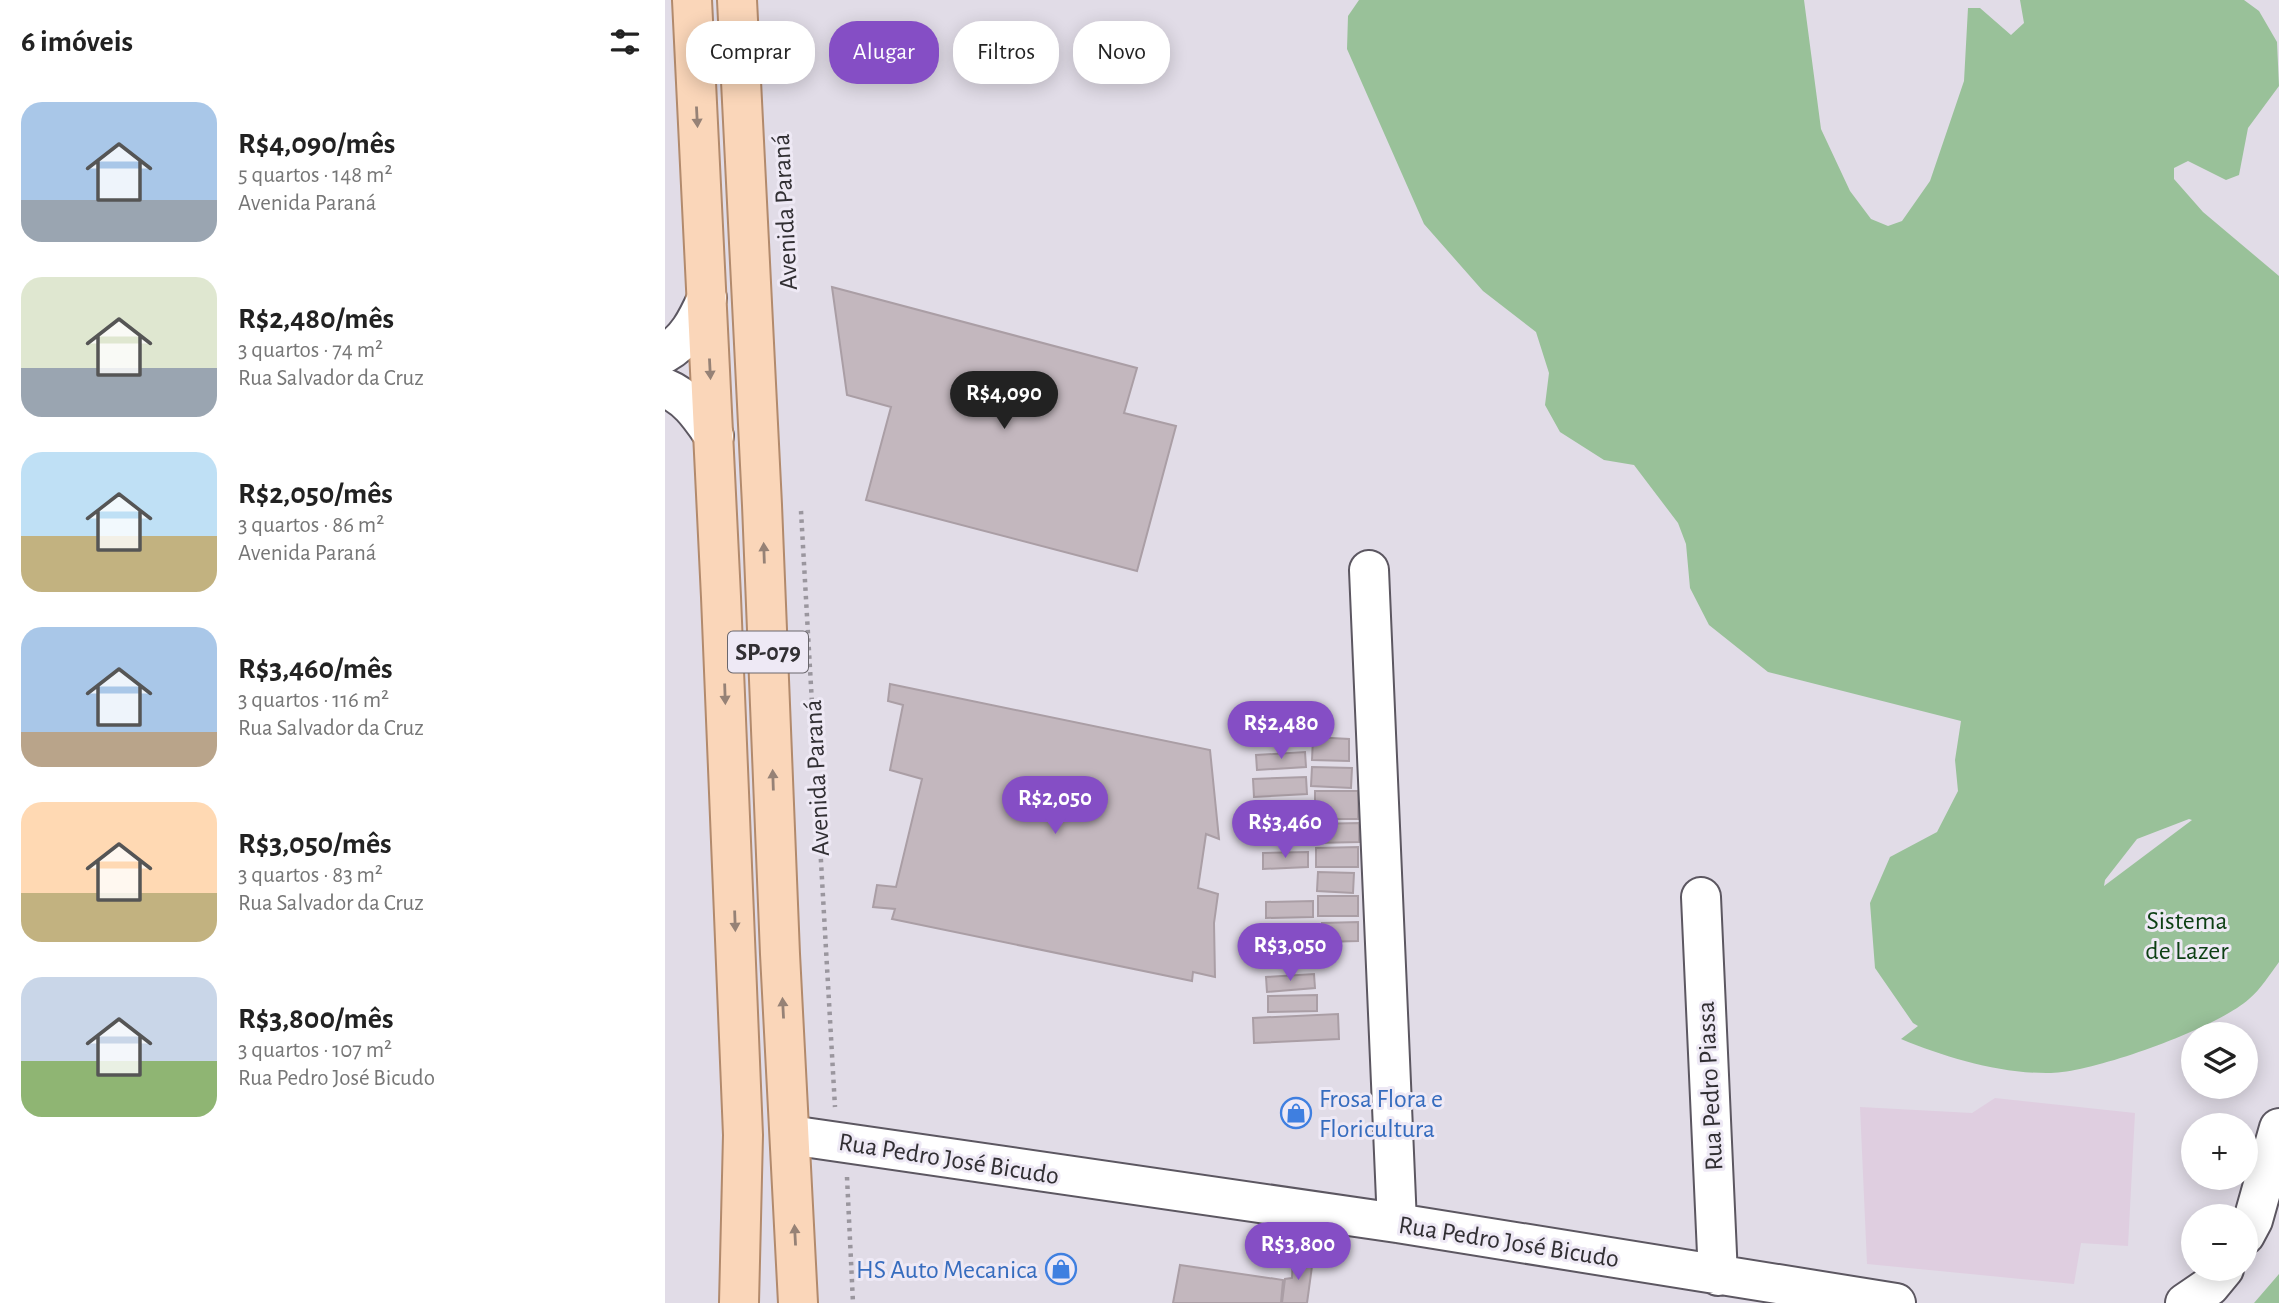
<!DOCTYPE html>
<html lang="pt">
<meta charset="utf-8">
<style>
:root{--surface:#fff;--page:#f2f2f2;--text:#222;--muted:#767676;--accent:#854ec5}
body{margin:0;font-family:"Alegreya Sans",sans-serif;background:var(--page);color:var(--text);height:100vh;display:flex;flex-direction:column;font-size:26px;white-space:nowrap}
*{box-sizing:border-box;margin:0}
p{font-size:23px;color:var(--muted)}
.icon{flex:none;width:38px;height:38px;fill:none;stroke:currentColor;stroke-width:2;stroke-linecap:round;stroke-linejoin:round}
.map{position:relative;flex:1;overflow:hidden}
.sheet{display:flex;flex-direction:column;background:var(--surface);width:665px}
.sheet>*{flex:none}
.top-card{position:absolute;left:21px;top:21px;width:665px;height:63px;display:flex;gap:14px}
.buttons{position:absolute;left:1516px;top:1022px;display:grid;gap:14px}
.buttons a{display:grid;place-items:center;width:77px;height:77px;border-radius:50%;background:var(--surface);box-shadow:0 4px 18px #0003;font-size:35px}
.price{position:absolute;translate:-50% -60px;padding:0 16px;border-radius:24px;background:var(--accent);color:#fff;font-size:23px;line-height:46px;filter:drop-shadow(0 2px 4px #0008)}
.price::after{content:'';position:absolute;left:50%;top:42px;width:21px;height:16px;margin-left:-10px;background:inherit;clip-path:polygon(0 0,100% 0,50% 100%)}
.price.active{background:#222;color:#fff}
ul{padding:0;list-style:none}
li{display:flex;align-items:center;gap:21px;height:175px;padding:0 21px}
li span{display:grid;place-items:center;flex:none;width:196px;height:140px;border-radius:21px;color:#555}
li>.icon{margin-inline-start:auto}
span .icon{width:84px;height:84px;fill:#fffc;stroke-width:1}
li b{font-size:30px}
h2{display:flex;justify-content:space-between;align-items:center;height:84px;padding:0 21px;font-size:30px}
.tag{padding:0 24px;border-radius:28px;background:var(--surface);box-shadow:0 4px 18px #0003;font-size:24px;line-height:63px}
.tag.active{background:var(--accent);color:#fff}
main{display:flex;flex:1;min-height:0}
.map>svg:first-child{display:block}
</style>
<main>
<section class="sheet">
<h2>6 imóveis<svg class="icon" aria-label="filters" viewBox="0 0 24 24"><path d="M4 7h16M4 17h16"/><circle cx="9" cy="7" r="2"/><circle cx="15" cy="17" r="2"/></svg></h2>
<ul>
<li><span style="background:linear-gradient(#a9c7e8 70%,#9aa5b1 0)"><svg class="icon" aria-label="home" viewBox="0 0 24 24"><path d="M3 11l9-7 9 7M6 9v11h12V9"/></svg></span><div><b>R$4,090/mês</b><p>5 quartos · 148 m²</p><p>Avenida Paraná</p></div></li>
<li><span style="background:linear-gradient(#dfe7d0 65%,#9aa5b1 0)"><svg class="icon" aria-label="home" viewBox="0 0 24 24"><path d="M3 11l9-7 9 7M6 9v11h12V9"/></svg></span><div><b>R$2,480/mês</b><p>3 quartos · 74 m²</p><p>Rua Salvador da Cruz</p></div></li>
<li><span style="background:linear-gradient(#bfe0f5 60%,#c2b280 0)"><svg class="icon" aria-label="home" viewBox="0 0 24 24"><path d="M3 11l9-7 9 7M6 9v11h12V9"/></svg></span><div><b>R$2,050/mês</b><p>3 quartos · 86 m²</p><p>Avenida Paraná</p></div></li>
<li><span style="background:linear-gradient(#a9c7e8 75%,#b9a48a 0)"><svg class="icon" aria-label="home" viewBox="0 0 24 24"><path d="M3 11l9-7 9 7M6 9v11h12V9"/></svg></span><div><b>R$3,460/mês</b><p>3 quartos · 116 m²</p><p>Rua Salvador da Cruz</p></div></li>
<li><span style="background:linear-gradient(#ffd9b3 65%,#c2b280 0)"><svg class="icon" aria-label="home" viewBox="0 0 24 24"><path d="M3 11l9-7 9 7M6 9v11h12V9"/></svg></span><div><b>R$3,050/mês</b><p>3 quartos · 83 m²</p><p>Rua Salvador da Cruz</p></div></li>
<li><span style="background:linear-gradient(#c9d6e8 60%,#8fb573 0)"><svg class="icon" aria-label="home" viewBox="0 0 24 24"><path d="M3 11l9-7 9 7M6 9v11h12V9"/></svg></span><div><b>R$3,800/mês</b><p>3 quartos · 107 m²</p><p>Rua Pedro José Bicudo</p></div></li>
</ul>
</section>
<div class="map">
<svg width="1614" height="1303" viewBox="0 0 1614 1303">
<rect width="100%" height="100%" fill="#e1dce7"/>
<path fill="#dfcee0" d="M 1330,1098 L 1470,1113 L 1463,1246 L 1416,1243 L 1409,1284 L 1202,1264 L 1195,1107 L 1307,1113 Z"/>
<path fill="#99c199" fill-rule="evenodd" d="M 694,0 L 1139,0 L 1156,129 L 1185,191 L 1206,219 L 1223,226 L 1237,221 L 1265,181 L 1299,81 L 1303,8 L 1315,8 L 1346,35 L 1359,23 L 1355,0 L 1579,0 L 1594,11 L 1612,42 L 1614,86 L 1583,128 L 1574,175 L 1561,180 L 1523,161 L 1509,168 L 1509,179 L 1538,212 L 1614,276 L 1614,962 C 1605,974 1596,989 1584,999 C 1552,1028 1430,1072 1386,1073 C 1336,1074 1282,1058 1236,1039 L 1253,1026 L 1248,1023 L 1210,968 L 1205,903 L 1225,857 L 1272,832 L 1293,791 L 1290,760 L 1296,721 L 1103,672 L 1044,625 L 1025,588 L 1021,544 L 1013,523 L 969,465 L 939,460 L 895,432 L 880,405 L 884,373 L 871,332 L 818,291 L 759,224 L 682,49 L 683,16 ZM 1524,819 L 1527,820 L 1439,886 L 1440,880 L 1472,839 Z
M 1614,1274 L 1614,1303 L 1589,1303 Z"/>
<path fill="#c3b7be" stroke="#aa9ea5" stroke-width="2" d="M 167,287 L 472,368 L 459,413 L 511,426 L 472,571 L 201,500 L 226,407 L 182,395 Z
M 225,684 L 545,750 L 554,839 L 541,834 L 533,888 L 553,894 L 549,923 L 550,977 L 528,972 L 527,981 L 227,919 L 230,909 L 208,907 L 212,885 L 231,887 L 257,779 L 225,770 L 238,705 L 223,701 Z
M 594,728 L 643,729 L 643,744 L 594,743 Z
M 648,737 L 684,739 L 684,761 L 647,760 Z
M 640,752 L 641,767 L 592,770 L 591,755 Z
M 647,767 L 687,768 L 686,788 L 646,786 Z
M 641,777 L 642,794 L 589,797 L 588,779 Z
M 650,791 L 693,791 L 693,819 L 650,819 Z
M 642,801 L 642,820 L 590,822 L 589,806 Z
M 642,820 L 643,843 L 591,845 L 590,822 Z
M 694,823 L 694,842 L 650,843 L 650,824 Z
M 693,847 L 693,867 L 651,867 L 651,848 Z
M 643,852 L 643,867 L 598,869 L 598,853 Z
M 653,872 L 689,873 L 688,893 L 652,891 Z
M 653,896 L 693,896 L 693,916 L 653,916 Z
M 648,901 L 648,917 L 601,918 L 601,902 Z
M 693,922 L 693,941 L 658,942 L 657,923 Z
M 646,925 L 647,944 L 600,947 L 599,927 Z
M 649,950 L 649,965 L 598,967 L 597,952 Z
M 649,974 L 650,988 L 602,992 L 601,977 Z
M 652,995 L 652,1011 L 603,1012 L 603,996 Z
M 673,1014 L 674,1039 L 589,1043 L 588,1018 Z
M 628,1257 L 648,1259 L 642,1303 L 617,1303 L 620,1279 L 627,1278 Z
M 515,1265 L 618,1280 L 616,1303 L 508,1303 Z"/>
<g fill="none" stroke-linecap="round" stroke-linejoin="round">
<g stroke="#5c5761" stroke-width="42">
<path id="minor" d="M 0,353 C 22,341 32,320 42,298
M 0,388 C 24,398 35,416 49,436
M 704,570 L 732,1223
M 1036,897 L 1053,1276
M 125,1135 L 732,1223 L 1231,1303
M 1580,1235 L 1588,1220 L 1614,1128
M 1520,1303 L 1545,1286 L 1559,1269"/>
</g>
<g stroke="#b28a6c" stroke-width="42">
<path id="major" d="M 27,0 L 56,597 L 78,1135 L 74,1303
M 72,0 L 97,505 L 115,954 L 133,1303"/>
</g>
<path stroke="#9a969e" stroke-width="4.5" stroke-dasharray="3.5 5" stroke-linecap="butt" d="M 136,511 L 170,1107
M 182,1177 L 188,1303"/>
<use href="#minor" stroke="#fff" stroke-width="38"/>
<use href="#major" stroke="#fad6b9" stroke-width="38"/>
</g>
<defs><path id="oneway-solid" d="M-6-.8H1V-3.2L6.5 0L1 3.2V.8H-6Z" transform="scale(1.75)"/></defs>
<g fill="#968276">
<use href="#oneway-solid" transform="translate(32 117) rotate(87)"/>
<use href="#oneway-solid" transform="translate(45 369) rotate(87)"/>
<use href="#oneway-solid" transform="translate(99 553) rotate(-92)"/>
<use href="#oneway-solid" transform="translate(60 694) rotate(88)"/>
<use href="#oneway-solid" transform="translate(108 780) rotate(-92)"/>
<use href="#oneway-solid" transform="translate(70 921) rotate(88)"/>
<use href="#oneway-solid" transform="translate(118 1008) rotate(-93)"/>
<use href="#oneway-solid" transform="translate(130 1235) rotate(-93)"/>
</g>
<defs>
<g id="shop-ring" transform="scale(1.575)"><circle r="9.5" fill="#eee9f5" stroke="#3f7fe0" stroke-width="1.5"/><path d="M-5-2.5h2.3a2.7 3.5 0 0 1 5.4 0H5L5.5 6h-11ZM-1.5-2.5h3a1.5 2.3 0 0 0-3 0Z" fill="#3f7fe0"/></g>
</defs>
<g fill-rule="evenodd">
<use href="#shop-ring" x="631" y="1113"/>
<use href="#shop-ring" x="396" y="1269"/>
</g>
<g text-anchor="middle" stroke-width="6" stroke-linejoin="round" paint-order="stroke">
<rect fill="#eee9f5" stroke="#6a676d" stroke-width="2" x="63" y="631.5" width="80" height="41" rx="5"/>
<g font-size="24" font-weight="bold" fill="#312f33">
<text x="103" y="660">SP-079</text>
</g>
<g font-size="26" fill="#312f33" stroke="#eee9f5">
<text transform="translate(119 212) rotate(-93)" y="9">Avenida Paraná</text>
<text transform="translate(151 778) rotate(-93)" y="9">Avenida Paraná</text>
<text transform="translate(1044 1086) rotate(-93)" y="9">Rua Pedro Piassa</text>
<text transform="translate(284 1158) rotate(9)" y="9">Rua Pedro José Bicudo</text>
<text transform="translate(844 1241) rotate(9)" y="9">Rua Pedro José Bicudo</text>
</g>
<g font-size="26" fill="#0c3f13" stroke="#eee9f5">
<text x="1522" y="929">Sistema<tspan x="1522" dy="30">de Lazer</tspan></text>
</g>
<g font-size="26" fill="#366cbe" stroke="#eee9f5" text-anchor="start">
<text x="654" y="1107">Frosa Flora e<tspan x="654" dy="30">Floricultura</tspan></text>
<text x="373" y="1278" text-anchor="end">HS Auto Mecanica</text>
</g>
</g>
</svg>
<div class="buttons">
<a><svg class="icon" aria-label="layers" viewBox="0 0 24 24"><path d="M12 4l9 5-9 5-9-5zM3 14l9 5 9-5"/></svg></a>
<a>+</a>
<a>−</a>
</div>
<b class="price active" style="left:339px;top:431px">R$4,090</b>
<b class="price" style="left:616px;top:761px">R$2,480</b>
<b class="price" style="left:390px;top:836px">R$2,050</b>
<b class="price" style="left:620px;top:860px">R$3,460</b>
<b class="price" style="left:625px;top:983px">R$3,050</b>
<b class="price" style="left:633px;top:1282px">R$3,800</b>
<div class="top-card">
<a class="tag">Comprar</a>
<a class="tag active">Alugar</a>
<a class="tag">Filtros</a>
<a class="tag">Novo</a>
</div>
</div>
</main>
